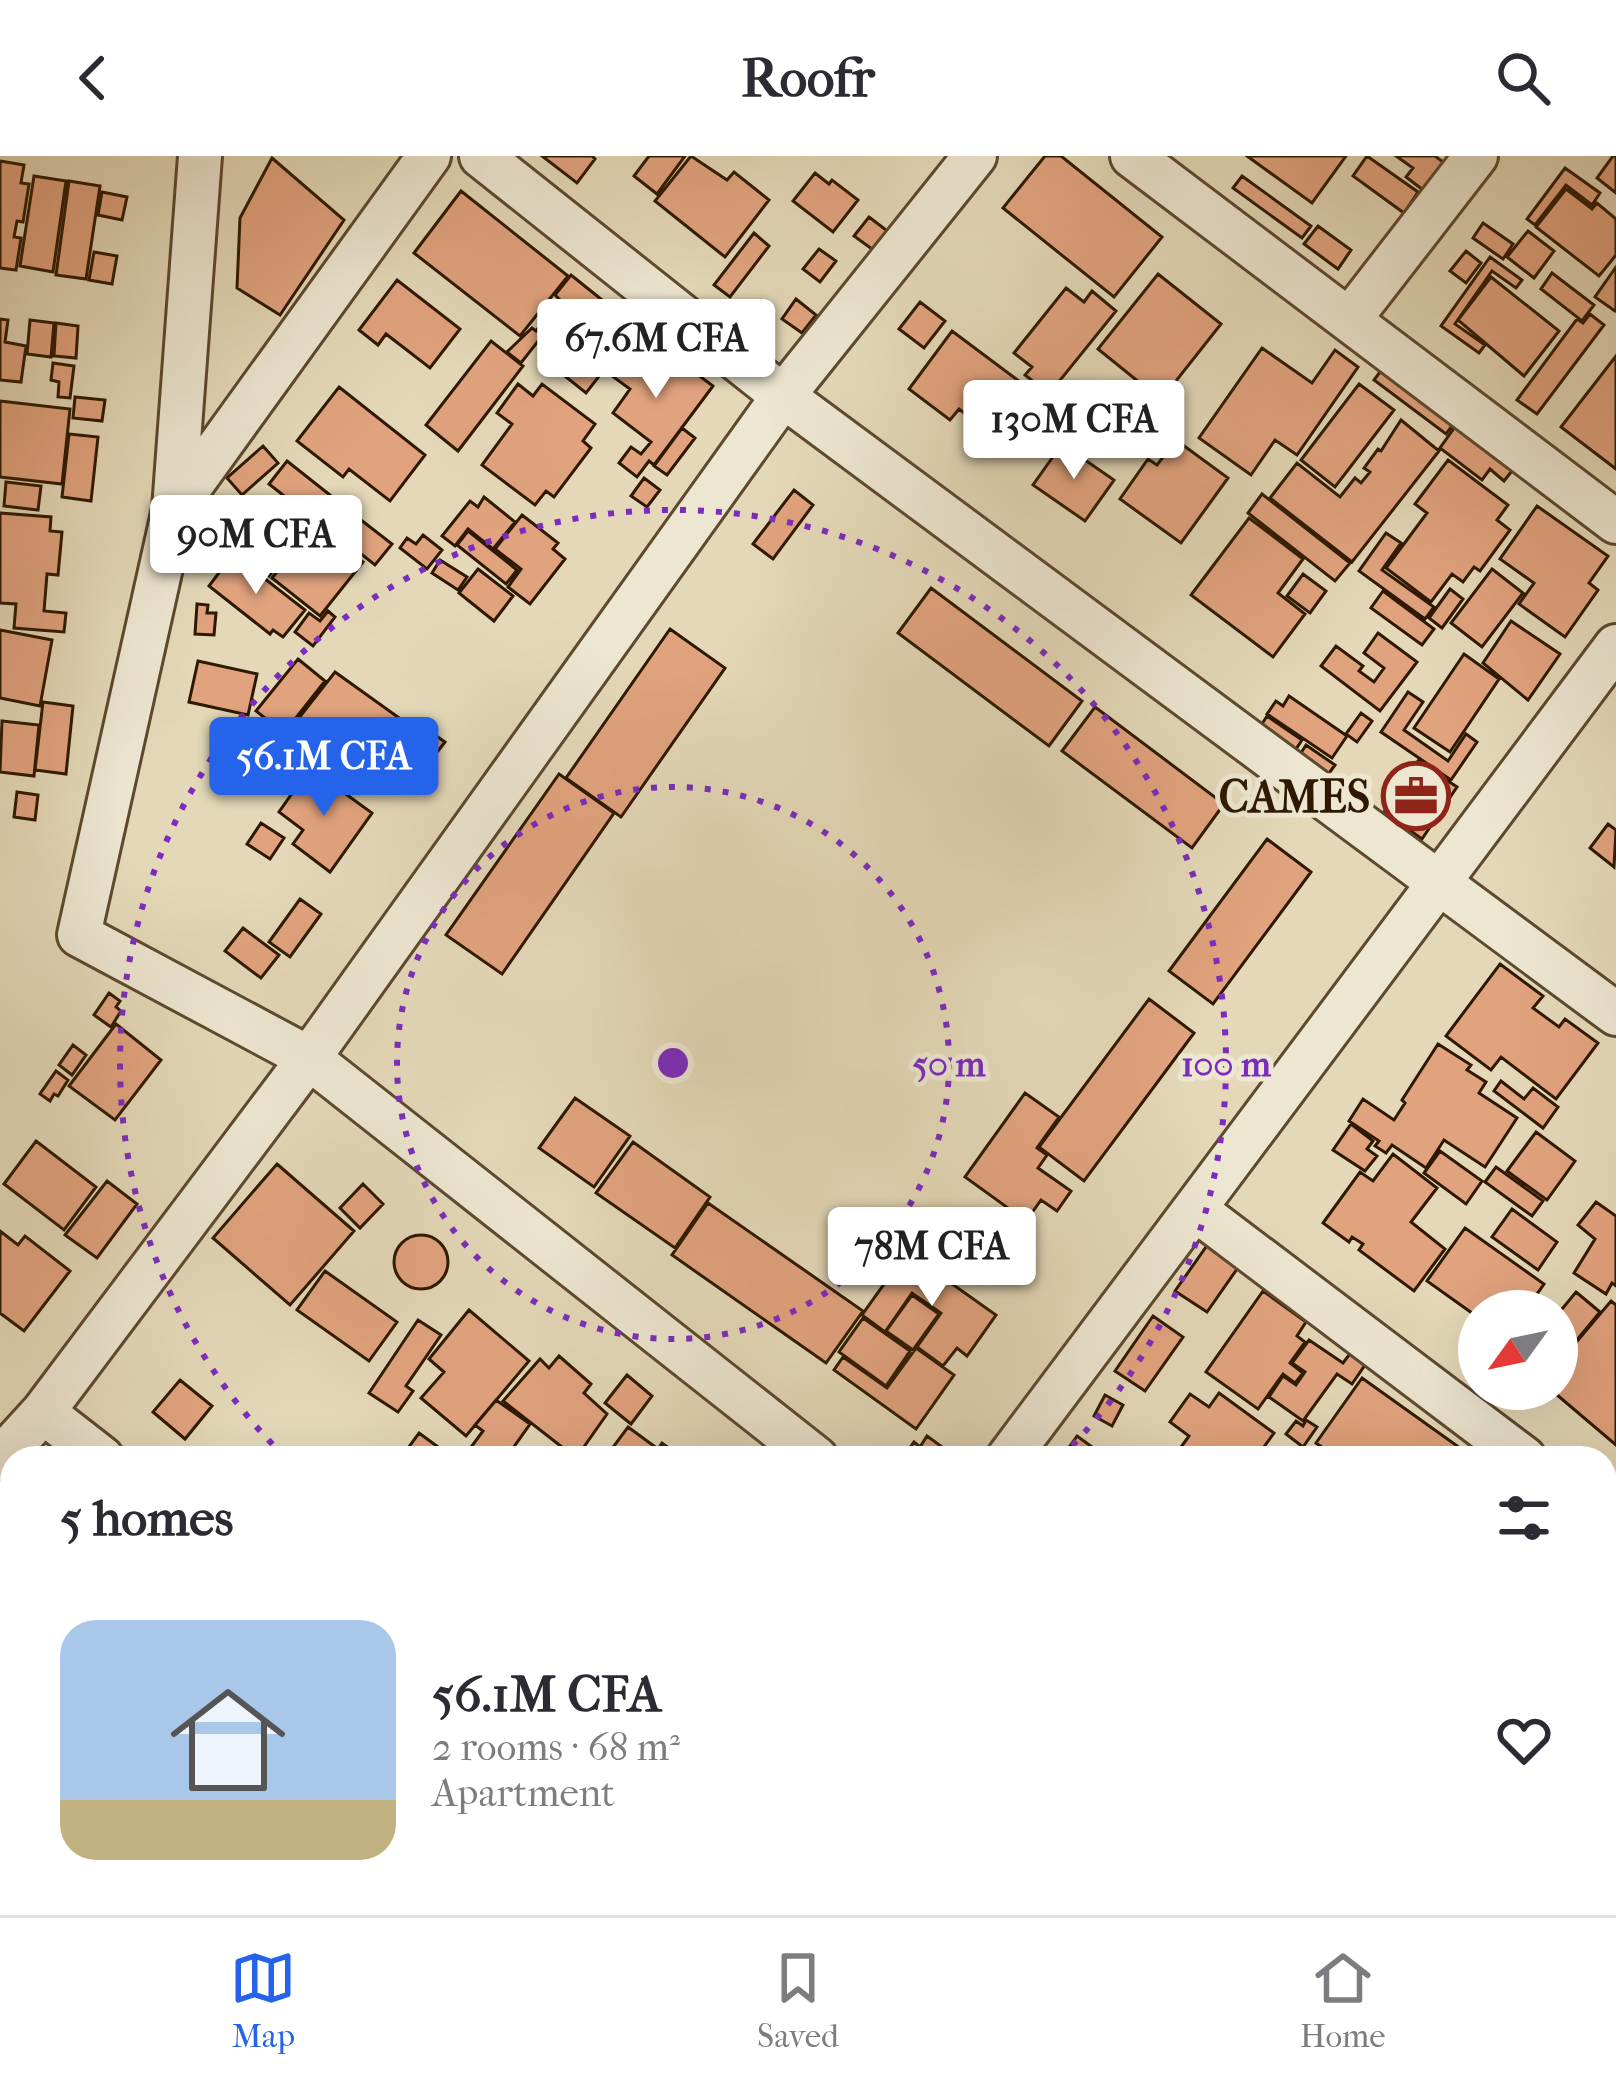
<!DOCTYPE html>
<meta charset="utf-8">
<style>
:root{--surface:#fff;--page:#f2f2f3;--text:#2b2b33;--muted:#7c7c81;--line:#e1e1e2;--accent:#2563eb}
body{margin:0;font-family:"IM FELL French Canon",serif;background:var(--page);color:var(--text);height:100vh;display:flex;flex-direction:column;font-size:45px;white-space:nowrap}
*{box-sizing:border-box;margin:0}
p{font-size:39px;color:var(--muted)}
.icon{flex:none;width:66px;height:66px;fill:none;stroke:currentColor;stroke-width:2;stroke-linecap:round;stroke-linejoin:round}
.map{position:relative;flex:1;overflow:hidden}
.details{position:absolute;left:0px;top:1290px;width:1617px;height:471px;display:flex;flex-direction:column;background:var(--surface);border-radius:36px 36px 0 0;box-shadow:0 12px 48px #0002}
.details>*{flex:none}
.needle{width:78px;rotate:237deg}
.tools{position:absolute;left:1458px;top:1134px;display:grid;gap:24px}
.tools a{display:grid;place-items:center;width:120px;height:120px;border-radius:50%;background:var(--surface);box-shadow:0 12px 48px #0002;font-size:60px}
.price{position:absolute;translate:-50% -102px;padding:0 27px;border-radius:12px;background:#fff;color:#222;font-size:39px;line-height:78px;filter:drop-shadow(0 3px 6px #0008)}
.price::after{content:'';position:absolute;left:50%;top:72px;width:36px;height:27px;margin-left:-18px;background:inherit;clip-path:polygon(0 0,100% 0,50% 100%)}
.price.active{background:var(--accent);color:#fff}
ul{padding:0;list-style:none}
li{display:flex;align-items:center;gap:36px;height:300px;padding:0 60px}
li span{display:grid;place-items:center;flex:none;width:336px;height:240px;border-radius:36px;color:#555}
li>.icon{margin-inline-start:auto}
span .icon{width:144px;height:144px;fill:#fffc;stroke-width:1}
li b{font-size:51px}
h2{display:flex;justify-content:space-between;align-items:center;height:144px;padding:0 60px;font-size:51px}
header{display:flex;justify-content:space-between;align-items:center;height:156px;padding:0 60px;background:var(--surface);font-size:54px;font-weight:700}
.tab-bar{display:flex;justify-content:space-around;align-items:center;height:168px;border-top:3px solid var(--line);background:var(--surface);font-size:33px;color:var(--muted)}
.tab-bar a{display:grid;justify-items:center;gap:6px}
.tab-bar .active{color:var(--accent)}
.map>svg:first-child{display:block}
</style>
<header><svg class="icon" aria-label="back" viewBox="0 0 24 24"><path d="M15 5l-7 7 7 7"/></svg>Roofr<svg class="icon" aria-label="search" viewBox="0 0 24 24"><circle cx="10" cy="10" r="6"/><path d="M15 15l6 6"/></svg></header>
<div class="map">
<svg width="1616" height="1759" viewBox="0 0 1616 1759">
<rect width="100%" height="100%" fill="#e4d8b8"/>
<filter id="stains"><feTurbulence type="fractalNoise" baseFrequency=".00167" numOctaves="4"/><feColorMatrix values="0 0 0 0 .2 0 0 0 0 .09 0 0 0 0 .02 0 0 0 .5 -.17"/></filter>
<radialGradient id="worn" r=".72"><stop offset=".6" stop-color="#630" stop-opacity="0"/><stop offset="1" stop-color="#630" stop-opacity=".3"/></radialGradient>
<path fill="#e1a37e" stroke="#2e1900" stroke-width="3" d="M 542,0 L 592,0 L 595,3 L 577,27 Z
M 649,0 L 685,0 L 657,38 L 634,20 Z
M 691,0 L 727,24 L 734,16 L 769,44 L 725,101 L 655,45 Z
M 1045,0 L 1061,0 L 1162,81 L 1114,141 L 1003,52 Z
M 1247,0 L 1346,0 L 1312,47 Z
M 1367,0 L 1418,36 L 1404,57 L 1353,20 Z
M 1396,0 L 1435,0 L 1447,9 L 1427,37 L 1406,21 L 1413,12 Z
M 1613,0 L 1616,0 L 1616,37 L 1597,22 Z
M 272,2 L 344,64 L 280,159 L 237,132 L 240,62 Z
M 0,5 L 24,9 L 21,27 L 29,28 L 23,66 L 17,65 L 14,81 L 21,82 L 16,114 L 0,112 Z
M 1565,12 L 1600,37 L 1592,49 L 1566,29 L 1535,69 L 1527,63 Z
M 815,17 L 829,28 L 832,24 L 858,44 L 833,76 L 793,45 Z
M 34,20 L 66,25 L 53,116 L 20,110 Z
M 1242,20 L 1311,70 L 1302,82 L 1233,32 Z
M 69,25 L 100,30 L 86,123 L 56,119 Z
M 1566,33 L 1592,53 L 1597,47 L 1616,63 L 1616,99 L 1599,120 L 1536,71 Z
M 461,35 L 568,120 L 520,180 L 414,97 Z
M 102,36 L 127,41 L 122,64 L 98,59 Z
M 869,61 L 890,77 L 876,96 L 854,80 Z
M 1483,67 L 1513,88 L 1503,103 L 1473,82 Z
M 1318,70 L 1351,94 L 1338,113 L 1304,88 Z
M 1528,75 L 1554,95 L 1534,122 L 1507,101 Z
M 754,77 L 769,90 L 730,141 L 714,129 Z
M 819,93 L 836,105 L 820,126 L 803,113 Z
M 1466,95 L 1481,107 L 1466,127 L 1450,115 Z
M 94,96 L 117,100 L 112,128 L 89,124 Z
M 1490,101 L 1522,124 L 1516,132 L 1492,115 L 1455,168 L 1485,189 L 1479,197 L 1441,170 Z
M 1616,111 L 1616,154 L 1615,155 L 1595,141 Z
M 1552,117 L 1594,149 L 1582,165 L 1541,133 Z
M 1158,118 L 1221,168 L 1161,244 L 1098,193 Z
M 571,119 L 637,172 L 586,237 L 541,201 L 559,179 L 549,171 L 521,207 L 507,196 L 532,172 L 536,175 L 560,144 L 555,139 Z
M 1491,121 L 1559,175 L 1524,220 L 1458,164 Z
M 397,124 L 460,173 L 430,212 L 386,178 L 378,189 L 359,174 Z
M 1066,132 L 1084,146 L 1092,135 L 1116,155 L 1049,238 L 1025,219 L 1032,211 L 1014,197 Z
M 796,143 L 816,159 L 802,177 L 782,163 Z
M 920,146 L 945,165 L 924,192 L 899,173 Z
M 1590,158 L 1604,169 L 1537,258 L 1517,244 L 1577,163 L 1583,167 Z
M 0,163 L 8,164 L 5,186 L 26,190 L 21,226 L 0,224 Z
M 30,164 L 54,167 L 51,201 L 27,198 Z
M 56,167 L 78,170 L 76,202 L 54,200 Z
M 952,175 L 1047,246 L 1011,293 L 959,253 L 950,264 L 909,233 Z
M 491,185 L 523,210 L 458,295 L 426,269 Z
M 629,189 L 650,205 L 661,191 L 713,230 L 654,309 L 649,305 L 637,321 L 619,307 L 631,291 L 641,298 L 651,286 L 613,257 L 630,233 L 608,217 Z
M 1262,192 L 1312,227 L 1335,194 L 1358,211 L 1297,299 L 1275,284 L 1251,319 L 1199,282 Z
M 1616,200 L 1616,313 L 1561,271 Z
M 53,207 L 74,210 L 70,242 L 58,241 L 59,226 L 51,224 Z
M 1383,212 L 1455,266 L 1446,278 L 1374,224 Z
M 518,228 L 533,240 L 542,228 L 595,268 L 583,285 L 591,292 L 554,341 L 546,335 L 535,349 L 482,309 L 512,268 L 497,257 Z
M 1359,228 L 1394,254 L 1335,331 L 1301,304 Z
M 339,231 L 425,299 L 390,345 L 349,313 L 343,321 L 297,285 Z
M 75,241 L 105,244 L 102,265 L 73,262 Z
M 0,245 L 70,253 L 62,328 L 0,321 Z
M 1401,264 L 1439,295 L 1352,406 L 1270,342 L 1297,307 L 1340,341 L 1355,322 L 1361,327 L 1370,316 L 1364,312 L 1378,293 L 1381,295 Z
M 1457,268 L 1515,311 L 1504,325 L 1490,313 L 1482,324 L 1440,292 Z
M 682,272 L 695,282 L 667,319 L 654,310 Z
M 69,278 L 98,281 L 91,345 L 62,341 Z
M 1176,284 L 1228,322 L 1181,387 L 1120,343 L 1148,303 L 1157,309 Z
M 1062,288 L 1114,324 L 1085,365 L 1033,329 Z
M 263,290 L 278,307 L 242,339 L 227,322 Z
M 1448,304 L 1508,349 L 1497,364 L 1510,374 L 1480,415 L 1474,411 L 1463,426 L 1452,418 L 1431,446 L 1386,412 L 1427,357 L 1415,348 Z
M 287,305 L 330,339 L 312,362 L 269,328 Z
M 644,322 L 660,334 L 647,351 L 631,340 Z
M 6,326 L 41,330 L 38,354 L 4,350 Z
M 794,334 L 813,349 L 773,403 L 753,388 Z
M 1262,338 L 1350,407 L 1335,425 L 1248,357 Z
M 484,341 L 515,366 L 493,393 L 468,373 L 455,390 L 442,380 L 470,345 L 478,351 Z
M 226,344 L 258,362 L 269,347 L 304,375 L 269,420 L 236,394 L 225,407 L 195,383 Z
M 343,350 L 392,388 L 375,409 L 327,371 Z
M 1537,350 L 1608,400 L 1589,427 L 1598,434 L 1565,481 L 1519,448 L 1534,427 L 1500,403 Z
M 0,357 L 51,361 L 50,375 L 62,376 L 58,419 L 47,418 L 44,455 L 66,457 L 64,476 L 14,472 L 16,448 L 0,447 Z
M 522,359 L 558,387 L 553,393 L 565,403 L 530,448 L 508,431 L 521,413 L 495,393 Z
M 1249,362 L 1303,403 L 1278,437 L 1305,458 L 1273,501 L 1191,439 Z
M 315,368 L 363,406 L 320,460 L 272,422 Z
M 468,375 L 517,414 L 506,428 L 457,389 Z
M 1386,377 L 1401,387 L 1382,414 L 1434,451 L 1425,463 L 1359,415 Z
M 423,379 L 442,394 L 427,413 L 400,392 L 407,382 L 416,388 Z
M 233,398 L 305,454 L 283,481 L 273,474 L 270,478 L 209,430 Z
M 440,404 L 467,421 L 458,434 L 432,417 Z
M 478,413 L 513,440 L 494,465 L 459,437 Z
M 1492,413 L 1523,437 L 1482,491 L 1451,467 Z
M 1303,418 L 1326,435 L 1310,457 L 1287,440 Z
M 931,432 L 1082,545 L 1049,590 L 898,477 Z
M 1450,433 L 1463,443 L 1442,472 L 1429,462 Z
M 1383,435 L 1434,473 L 1422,489 L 1371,452 Z
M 197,448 L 208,449 L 207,457 L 216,457 L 214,479 L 195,478 Z
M 328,455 L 335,461 L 313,490 L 295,476 L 309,457 L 320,465 Z
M 1511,465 L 1560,498 L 1528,544 L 1483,507 Z
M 670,473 L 725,512 L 621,661 L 566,622 Z
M 0,474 L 52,484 L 40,550 L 0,542 Z
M 1378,477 L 1417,506 L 1380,555 L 1321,510 L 1336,490 L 1363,510 L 1359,515 L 1374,526 L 1384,512 L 1364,497 Z
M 1464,498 L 1499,523 L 1450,596 L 1414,572 Z
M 298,503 L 325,525 L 284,577 L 256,555 Z
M 198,505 L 257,518 L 248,559 L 189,546 Z
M 335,516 L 409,569 L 364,626 L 291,572 Z
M 1408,536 L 1423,546 L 1404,574 L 1448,605 L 1466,578 L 1477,586 L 1451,624 L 1381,576 Z
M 1289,540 L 1347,580 L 1332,602 L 1267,558 L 1276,545 L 1283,550 Z
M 43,546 L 73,550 L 66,618 L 35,614 Z
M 1095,551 L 1224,648 L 1192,692 L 1062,595 Z
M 1361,557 L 1372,565 L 1357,586 L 1346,578 Z
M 1267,560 L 1302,584 L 1294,596 L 1260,571 Z
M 2,565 L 39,569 L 34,620 L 0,616 Z
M 410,572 L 422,582 L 398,613 L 385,603 Z
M 435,579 L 445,586 L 423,614 L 419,611 L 411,622 L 402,615 L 424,586 L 428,588 Z
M 1306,589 L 1335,609 L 1327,620 L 1299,600 Z
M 1418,605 L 1457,631 L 1422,683 L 1384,656 Z
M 310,612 L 372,657 L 330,716 L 293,688 L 303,674 L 279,656 Z
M 559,618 L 614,657 L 502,818 L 446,779 Z
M 17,636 L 38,639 L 35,664 L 14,661 Z
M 261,667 L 284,682 L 270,703 L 247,688 Z
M 1608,668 L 1616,674 L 1614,711 L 1590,692 Z
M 1267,683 L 1311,716 L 1213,848 L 1169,815 Z
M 300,743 L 321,758 L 290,801 L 269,786 Z
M 243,772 L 279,799 L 261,822 L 225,795 Z
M 1500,808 L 1543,840 L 1533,852 L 1559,871 L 1565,863 L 1598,887 L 1556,943 L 1501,901 L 1491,914 L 1446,880 Z
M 109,837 L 120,845 L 116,851 L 121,855 L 111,871 L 94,859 Z
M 1149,843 L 1194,877 L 1084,1025 L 1039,991 Z
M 116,868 L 161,904 L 115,964 L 69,930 Z
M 1438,888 L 1471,909 L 1467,914 L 1486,926 L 1479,937 L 1517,962 L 1485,1011 L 1444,984 L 1426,1012 L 1392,989 L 1386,997 L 1375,990 L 1379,985 L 1349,965 L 1363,943 L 1394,964 L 1405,947 L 1402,944 Z
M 73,889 L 86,899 L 72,919 L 59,909 Z
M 56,915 L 68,924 L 58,940 L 54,938 L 50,945 L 40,938 Z
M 1501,925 L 1524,943 L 1533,932 L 1558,951 L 1543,972 L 1494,935 Z
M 1025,937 L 1059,961 L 1037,992 L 1047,999 L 1038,1012 L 1071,1035 L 1057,1055 L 1041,1044 L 1026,1065 L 965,1021 Z
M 575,942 L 630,980 L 594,1031 L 539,992 Z
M 1351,968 L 1373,985 L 1367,993 L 1377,1000 L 1365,1015 L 1333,994 Z
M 1536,976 L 1575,1005 L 1547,1044 L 1507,1015 Z
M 36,985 L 96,1031 L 64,1074 L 4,1028 Z
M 633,986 L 710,1041 L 675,1092 L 596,1037 Z
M 1440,995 L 1482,1025 L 1466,1048 L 1424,1017 Z
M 1393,998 L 1437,1032 L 1411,1066 L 1445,1093 L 1414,1135 L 1359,1094 L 1363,1088 L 1352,1081 L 1349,1086 L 1323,1067 L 1360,1016 L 1373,1025 Z
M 277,1008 L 354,1075 L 290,1149 L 213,1082 Z
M 1496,1011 L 1543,1045 L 1532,1060 L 1485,1026 Z
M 107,1025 L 137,1048 L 97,1102 L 65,1079 Z
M 363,1028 L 383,1048 L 360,1072 L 340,1052 Z
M 1596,1046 L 1616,1060 L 1616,1130 L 1612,1127 L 1606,1138 L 1574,1117 L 1595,1083 L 1578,1069 Z
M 708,1047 L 863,1155 L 826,1207 L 672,1099 Z
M 1512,1053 L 1557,1086 L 1538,1114 L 1492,1081 Z
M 1465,1072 L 1544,1128 L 1525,1155 L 1479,1155 L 1479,1162 L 1427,1125 Z
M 0,1075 L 18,1089 L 25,1080 L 70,1115 L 24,1175 L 0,1157 Z
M394 1106a27 27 0 1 1 54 0a27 27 0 1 1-54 0Z
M 1213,1081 L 1244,1103 L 1207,1156 L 1175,1135 Z
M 907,1096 L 996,1159 L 967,1200 L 957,1192 L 943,1210 L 917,1191 L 941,1157 L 912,1137 L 885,1176 L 862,1159 Z
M 325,1115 L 397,1166 L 369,1205 L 297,1154 Z
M 1263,1135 L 1306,1166 L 1297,1180 L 1305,1186 L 1290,1207 L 1303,1217 L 1295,1227 L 1283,1218 L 1258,1253 L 1206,1216 Z
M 1576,1136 L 1600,1156 L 1557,1208 L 1557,1159 Z
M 912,1139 L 939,1158 L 913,1194 L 886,1175 Z
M 1611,1145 L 1616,1149 L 1616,1289 L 1550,1233 L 1557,1233 L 1557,1209 Z
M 469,1154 L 529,1205 L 466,1280 L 421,1242 L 444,1216 L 429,1203 Z
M 1153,1160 L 1183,1181 L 1145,1235 L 1115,1215 Z
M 863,1162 L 910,1195 L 886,1230 L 839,1196 Z
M 418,1164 L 441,1179 L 406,1230 L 413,1235 L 398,1256 L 369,1237 Z
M 1309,1184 L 1343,1207 L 1352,1195 L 1367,1206 L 1352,1228 L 1337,1218 L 1303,1265 L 1269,1241 L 1283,1220 L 1296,1229 L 1305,1216 L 1292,1207 Z
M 916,1192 L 954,1219 L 916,1273 L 834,1214 L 843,1201 L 887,1232 Z
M 559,1200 L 591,1228 L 584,1237 L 607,1258 L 576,1302 L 503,1245 L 540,1203 L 549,1212 Z
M 627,1219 L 652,1240 L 631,1268 L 605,1247 Z
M 1362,1222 L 1474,1302 L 1338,1302 L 1316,1287 Z
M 180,1224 L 212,1250 L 185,1283 L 153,1256 Z
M 1219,1237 L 1274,1277 L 1256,1302 L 1181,1302 L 1176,1298 L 1189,1280 L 1170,1266 L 1190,1238 L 1209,1251 Z
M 1105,1239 L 1123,1249 L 1112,1270 L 1094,1260 Z
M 496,1244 L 530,1268 L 506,1302 L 463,1302 L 483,1275 L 475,1269 Z
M 1306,1264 L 1317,1271 L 1303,1291 L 1286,1278 L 1296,1265 L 1303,1270 Z
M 628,1271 L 658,1293 L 662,1287 L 683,1302 L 605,1302 Z
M 419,1277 L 453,1302 L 403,1299 Z
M 927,1280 L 945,1293 L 939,1302 L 922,1302 L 909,1293 L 914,1286 L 920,1291 Z
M 1077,1280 L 1099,1296 L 1095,1302 L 1062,1301 Z
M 1605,1444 L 1616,1452 L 1616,1510 L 1608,1521 L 1605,1518 Z
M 0,1460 L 12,1469 L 12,1513 L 0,1504 Z
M 1616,1558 L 1616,1626 L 1612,1632 L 1605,1627 L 1605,1573 Z
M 1609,1690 L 1616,1695 L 1616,1732 L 1605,1747 L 1605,1695 Z
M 164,1749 L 244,1749 L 237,1759 L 166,1759 L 160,1754 Z
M 306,1749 L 342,1749 L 355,1759 L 299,1759 Z
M 559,1749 L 616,1749 L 609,1759 L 551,1759 Z
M 1359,1749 L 1418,1749 L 1427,1756 L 1373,1759 Z
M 1461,1749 L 1493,1749 L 1506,1759 L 1454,1759 Z
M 1565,1749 L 1604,1749 L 1596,1759 L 1560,1759 Z"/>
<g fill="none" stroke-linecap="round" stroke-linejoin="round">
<g stroke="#5c492e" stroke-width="48">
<path id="street" d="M 200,0 L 174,353 L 79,779 L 309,902 L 816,1302
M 481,0 L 783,240 L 1616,858
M 1132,0 L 1616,366
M 1349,164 L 1476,0
M 174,353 L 429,0
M 1196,1054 L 1524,1302
M 43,1256 L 102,1302
M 1008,1302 L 1616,490
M 0,1303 L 43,1256 L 309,902 L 783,240 L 975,0
M 1605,1364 L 1616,1372
M 0,1720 L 12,1729
M 38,1749 L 51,1759
M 659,1759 L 667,1749
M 1185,1759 L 1192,1749"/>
</g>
<use href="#street" stroke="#ede6d1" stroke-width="42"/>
</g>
<g fill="none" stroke="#7b2cbf" stroke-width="6" stroke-dasharray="6 12">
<circle cx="673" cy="907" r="276"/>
<path d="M285 1301A553 553 0 1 1 1061 1301"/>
</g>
<defs>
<g id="office-ring" transform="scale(3.45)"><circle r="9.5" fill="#ede6d1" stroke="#8f2418" stroke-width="1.5"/><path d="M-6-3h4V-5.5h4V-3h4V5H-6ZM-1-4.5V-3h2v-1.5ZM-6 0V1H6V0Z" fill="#8f2418"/></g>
</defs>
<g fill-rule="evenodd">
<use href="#office-ring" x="1416" y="640"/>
</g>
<g text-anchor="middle" stroke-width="10" stroke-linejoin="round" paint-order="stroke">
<g font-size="45" font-weight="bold" fill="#2e1900" stroke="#ede6d1" text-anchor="end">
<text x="1370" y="656">CAMES</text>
</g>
</g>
<circle cx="673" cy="907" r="18" fill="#7b2cbf" stroke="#ede6d1" stroke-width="6"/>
<g font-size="36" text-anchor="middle" font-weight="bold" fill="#7b2cbf" stroke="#ede6d1" stroke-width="10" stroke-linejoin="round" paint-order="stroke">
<text x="949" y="920">50 m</text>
<text x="1226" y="920">100 m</text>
</g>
<rect width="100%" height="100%" filter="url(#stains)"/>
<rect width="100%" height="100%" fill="url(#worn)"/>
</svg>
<div class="tools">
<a><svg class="needle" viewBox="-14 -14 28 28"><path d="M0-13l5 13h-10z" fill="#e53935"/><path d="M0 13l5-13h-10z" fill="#7c7c81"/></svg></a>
</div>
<b class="price" style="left:656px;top:245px">67.6M CFA</b>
<b class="price" style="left:1074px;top:326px">130M CFA</b>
<b class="price" style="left:256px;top:441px">90M CFA</b>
<b class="price active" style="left:324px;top:663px">56.1M CFA</b>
<b class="price" style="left:932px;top:1153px">78M CFA</b>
<section class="details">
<h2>5 homes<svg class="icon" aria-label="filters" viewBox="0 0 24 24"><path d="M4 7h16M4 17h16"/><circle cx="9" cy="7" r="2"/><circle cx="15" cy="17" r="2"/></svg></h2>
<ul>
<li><span style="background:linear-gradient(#a9c7e8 75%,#c2b280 0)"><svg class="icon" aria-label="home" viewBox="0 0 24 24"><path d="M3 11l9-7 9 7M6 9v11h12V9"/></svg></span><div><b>56.1M CFA</b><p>2 rooms · 68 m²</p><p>Apartment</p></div><svg class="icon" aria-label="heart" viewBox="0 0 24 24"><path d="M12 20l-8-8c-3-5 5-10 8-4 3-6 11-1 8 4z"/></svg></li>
</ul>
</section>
</div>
<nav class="tab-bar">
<a class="active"><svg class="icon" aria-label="map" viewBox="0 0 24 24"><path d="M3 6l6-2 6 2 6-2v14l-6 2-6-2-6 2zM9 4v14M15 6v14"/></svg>Map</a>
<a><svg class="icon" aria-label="saved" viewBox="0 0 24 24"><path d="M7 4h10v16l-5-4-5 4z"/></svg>Saved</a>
<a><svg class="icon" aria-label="home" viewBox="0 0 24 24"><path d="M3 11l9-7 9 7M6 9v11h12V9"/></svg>Home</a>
</nav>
